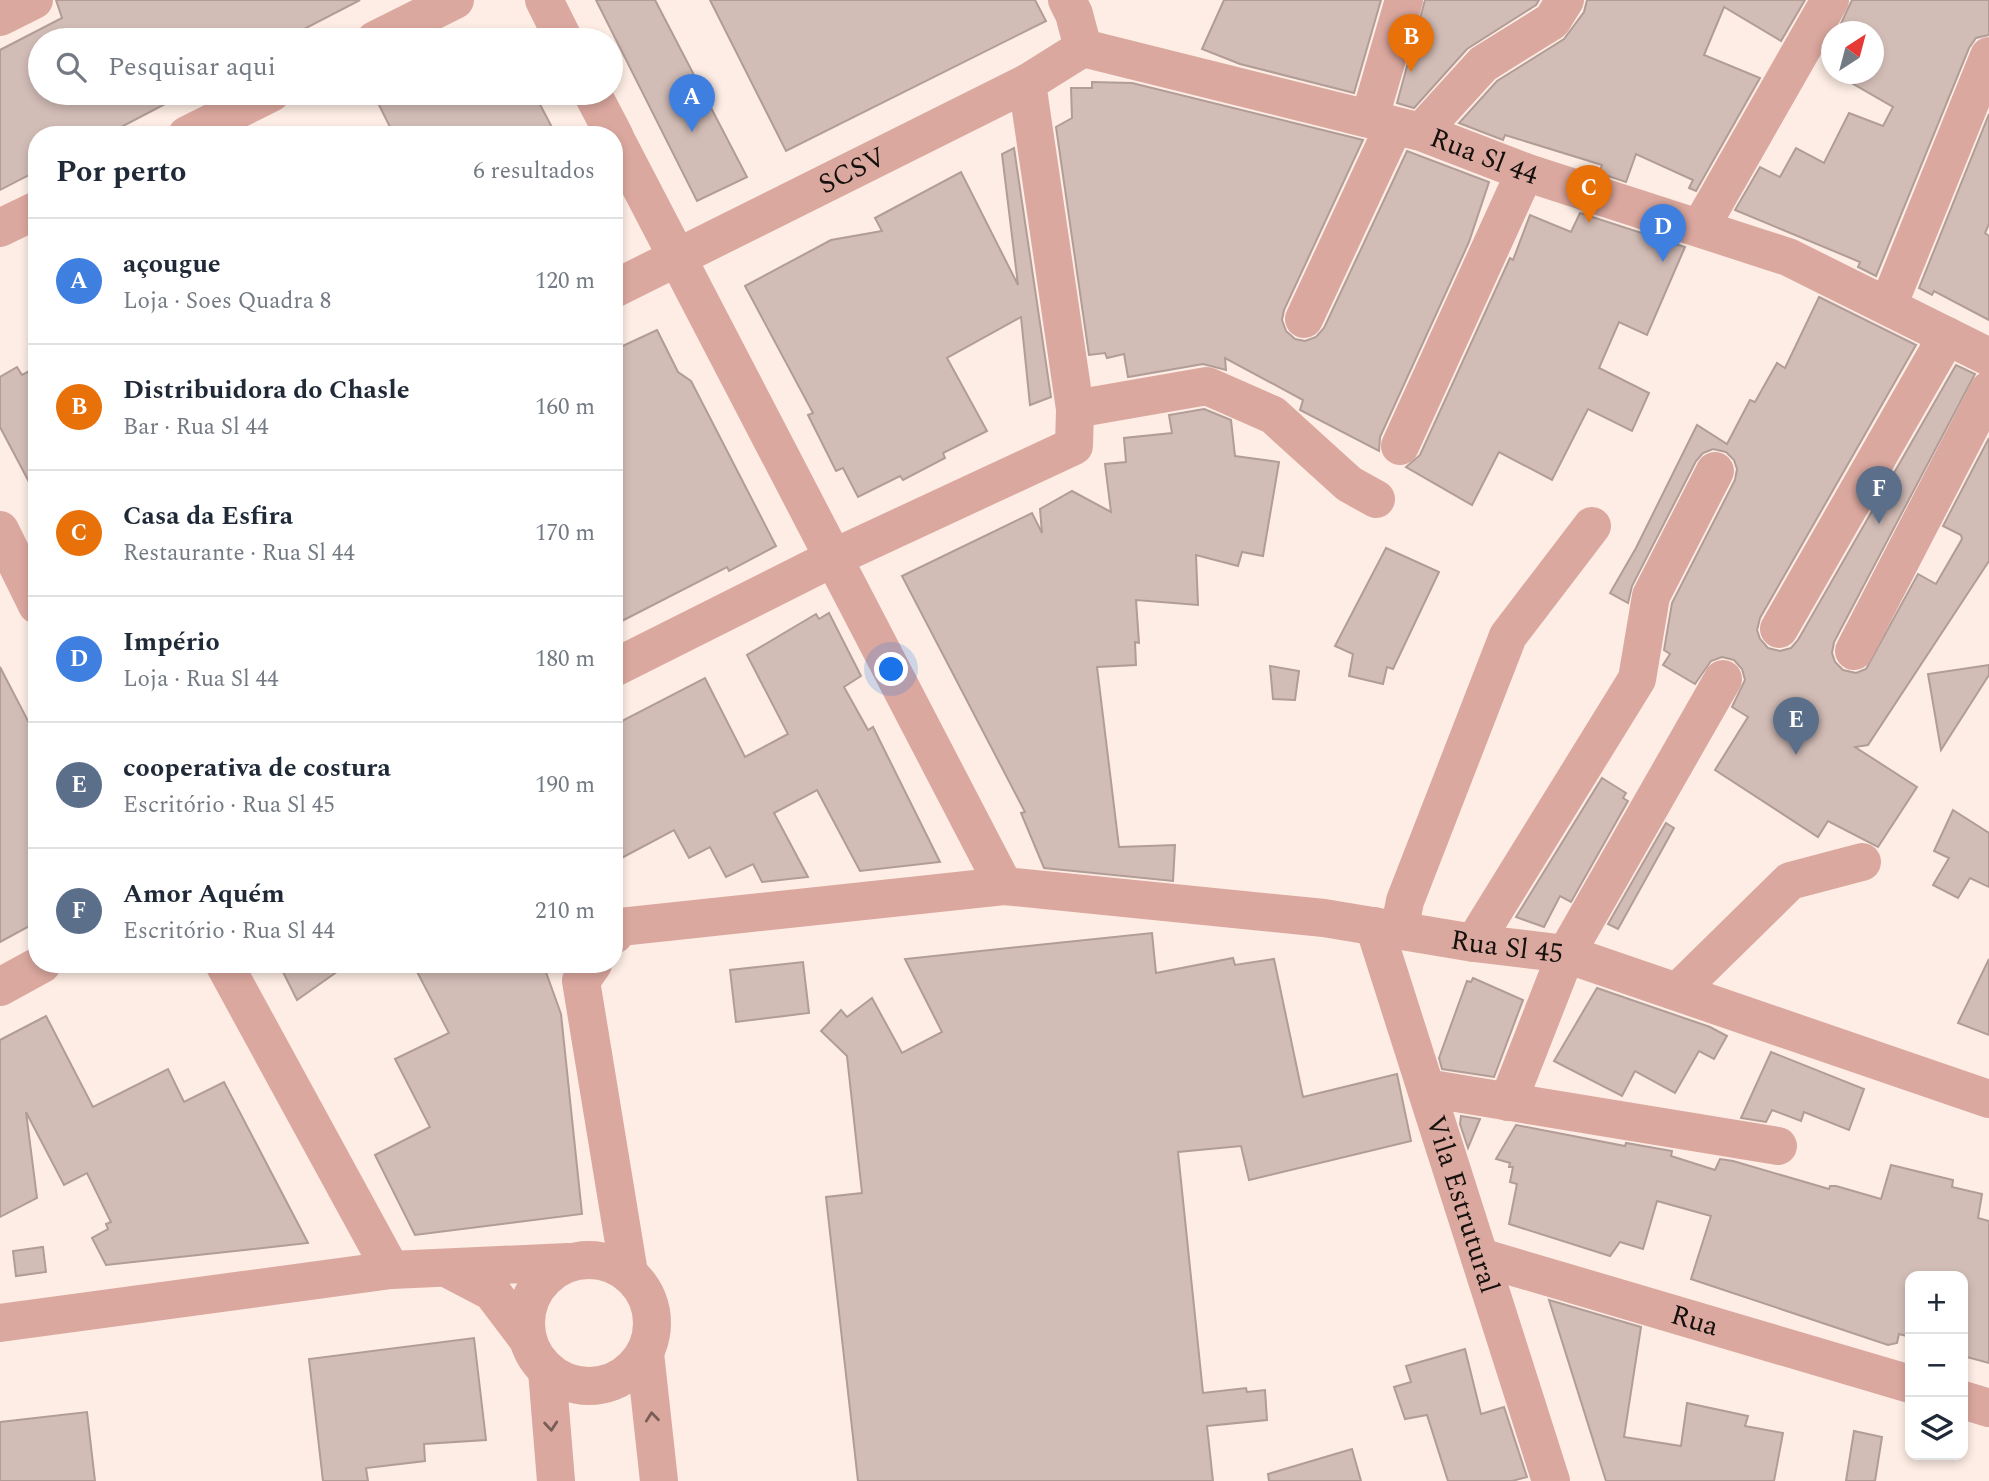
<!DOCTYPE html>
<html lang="pt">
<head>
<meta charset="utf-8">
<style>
  :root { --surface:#fff; --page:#f6f6f7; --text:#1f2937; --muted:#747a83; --line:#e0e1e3; --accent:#2563eb }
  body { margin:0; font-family:Spectral,serif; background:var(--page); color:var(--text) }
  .controls { position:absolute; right:21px; bottom:21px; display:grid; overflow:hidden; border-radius:14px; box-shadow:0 4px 10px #0003 }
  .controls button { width:63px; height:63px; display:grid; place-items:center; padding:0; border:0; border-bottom:2px solid var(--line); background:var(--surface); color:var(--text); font:35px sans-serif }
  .compass { position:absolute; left:1821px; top:21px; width:63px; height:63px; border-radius:50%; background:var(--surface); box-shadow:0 4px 10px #0003; rotate:36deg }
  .you { position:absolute; left:892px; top:670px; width:24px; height:24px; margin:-18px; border:5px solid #fff; border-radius:50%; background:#1a73e8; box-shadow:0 0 0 10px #1a73e833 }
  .badge { display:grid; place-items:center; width:46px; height:46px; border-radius:50%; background:var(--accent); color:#fff; font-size:23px; font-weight:700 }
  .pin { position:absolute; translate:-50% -58px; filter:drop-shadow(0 2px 4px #0008) }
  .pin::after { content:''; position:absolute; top:37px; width:24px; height:21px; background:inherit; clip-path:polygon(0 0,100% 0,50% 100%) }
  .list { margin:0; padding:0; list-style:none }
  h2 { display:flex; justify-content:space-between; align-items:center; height:91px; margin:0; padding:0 28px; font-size:30px }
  h2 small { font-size:23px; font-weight:400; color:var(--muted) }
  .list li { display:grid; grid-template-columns:46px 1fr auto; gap:21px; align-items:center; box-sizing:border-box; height:126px; padding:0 28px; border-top:2px solid var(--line) }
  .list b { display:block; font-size:26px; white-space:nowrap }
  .list p { margin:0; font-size:23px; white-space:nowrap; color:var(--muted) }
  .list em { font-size:23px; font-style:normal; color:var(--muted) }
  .icon { flex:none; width:38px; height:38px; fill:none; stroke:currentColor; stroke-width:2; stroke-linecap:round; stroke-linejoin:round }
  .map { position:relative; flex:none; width:1989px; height:1481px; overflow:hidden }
  .search { position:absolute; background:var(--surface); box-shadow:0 4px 10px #0003; left:28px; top:28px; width:595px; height:77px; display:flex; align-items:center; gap:18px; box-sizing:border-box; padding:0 24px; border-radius:38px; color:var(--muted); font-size:26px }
  .panel { position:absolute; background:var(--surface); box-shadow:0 4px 10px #0003; left:28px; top:126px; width:595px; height:847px; border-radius:28px }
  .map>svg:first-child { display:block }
  .building { fill:#d2bcb6; stroke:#b19c96; stroke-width:2 }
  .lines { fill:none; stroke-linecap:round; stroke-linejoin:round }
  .minor { stroke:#dba89f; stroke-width:38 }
  .oneway { stroke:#785c56 }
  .labels { text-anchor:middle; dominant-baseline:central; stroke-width:5; stroke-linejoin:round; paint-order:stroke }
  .street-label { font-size:28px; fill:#16100c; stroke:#fdede4 }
</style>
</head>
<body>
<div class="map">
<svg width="1989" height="1481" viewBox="0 0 1989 1481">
  <rect width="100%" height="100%" fill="#fdede4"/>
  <!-- building -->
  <g class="building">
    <polygon points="56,0 360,0 283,40 40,40 40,93 186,93 106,135 37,135 37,171 0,190 0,50 62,18"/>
    <polygon points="596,0 655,0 747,177 697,201"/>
    <polygon points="710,0 1035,0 1046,21 786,151"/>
    <polygon points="1224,0 1381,0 1354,93 1240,64 1202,49"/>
    <polygon points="1425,0 1539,0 1536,5 1467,49 1414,108 1397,103"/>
    <polygon points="1587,0 1805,0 1781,41 1724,7 1704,55 1760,78 1696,191 1689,188 1693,180 1636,154 1626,182 1599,173 1602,165 1505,135 1503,140 1459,123 1497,81 1564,39 1584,12"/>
    <polygon points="1852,0 1989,0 1989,35 1976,38 1969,48 1876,276 1858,267 1860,262 1735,210 1760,167 1780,177 1796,148 1824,163 1849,113 1883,126 1893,107 1836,74 1873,74 1873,32 1837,32"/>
    <polygon points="1092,82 1132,83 1363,140 1284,310 1282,320 1286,331 1295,339 1305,341 1316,337 1324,328 1407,151 1489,182 1469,242 1380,437 1379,451 1300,410 1303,400 1225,358 1226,370 1203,364 1128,377 1124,354 1107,358 1105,353 1089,355 1056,127 1072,118 1071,88 1092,88"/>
    <polygon points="373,93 534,93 556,135 394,135"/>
    <polygon points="1989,114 1989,224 1985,233 1989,236 1989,320 1934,291 1932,295 1919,288"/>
    <polygon points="1014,148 1051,397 1030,405 1021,317 947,358 987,431 943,453 945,458 903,480 900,476 858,497 843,468 836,471 808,415 813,413 745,286 831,240 882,231 875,218 961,172 1018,285 1002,154"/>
    <polygon points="1580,213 1685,247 1647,335 1619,322 1599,368 1649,393 1632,431 1588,409 1552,480 1499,452 1472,505 1406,467 1420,455 1510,258 1513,260 1530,215 1571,232"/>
    <polygon points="1819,297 1916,345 1760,618 1757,630 1760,639 1768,648 1780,651 1791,648 1798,640 1956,365 1975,374 1834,642 1832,653 1835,662 1843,670 1856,673 1866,669 1918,574 1936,584 1962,539 1961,535 1943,526 1989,438 1989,561 1868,745 1855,747 1917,787 1878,847 1828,821 1818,837 1715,770 1748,717 1732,707 1745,680 1742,669 1734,660 1722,657 1711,661 1695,684 1663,665 1670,654 1664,650 1672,603 1735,480 1737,469 1734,460 1726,452 1713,449 1703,453 1696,461 1632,586 1628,603 1610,593 1636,548 1697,425 1727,444 1750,400 1755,402 1777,363 1785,368"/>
    <polygon points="657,330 678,372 691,381 776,546 729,571 727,567 614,625 614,350"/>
    <polygon points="17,367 22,375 37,367 37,497 0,427 0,377"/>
    <polygon points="1204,409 1231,420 1235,456 1279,462 1263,556 1242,552 1238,566 1196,555 1198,605 1136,600 1139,643 1135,642 1136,665 1097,667 1119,847 1175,845 1173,881 1044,868 1021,813 1025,812 902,576 1032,513 1042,533 1040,509 1072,491 1111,512 1105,464 1126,462 1124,438 1172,433 1169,415"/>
    <polygon points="1386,548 1439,572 1393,669 1387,667 1383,684 1349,676 1353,654 1335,646"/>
    <polygon points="829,613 861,676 844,687 868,730 873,727 940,862 860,871 817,790 774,813 808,877 762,882 753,864 726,877 710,847 689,858 674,830 614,862 614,725 705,678 745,757 788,734 747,655 816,614 819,619"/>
    <polygon points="1989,665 1989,675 1941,750 1928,674"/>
    <polygon points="1270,666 1299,671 1295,700 1273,699"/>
    <polygon points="0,667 28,721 37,716 37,922 0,942"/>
    <polygon points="1602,778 1626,793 1623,798 1628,801 1571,902 1560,896 1544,927 1516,917"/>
    <polygon points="1953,810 1989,833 1989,887 1970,878 1958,898 1933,885 1949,858 1934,851"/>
    <polygon points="1666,823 1674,828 1618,929 1608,924"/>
    <polygon points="1152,933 1156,973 1233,958 1235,965 1274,959 1303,1097 1397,1074 1411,1141 1249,1180 1241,1146 1178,1152 1203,1393 1246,1388 1247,1392 1265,1390 1267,1420 1207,1426 1213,1481 858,1481 826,1197 862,1193 847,1056 821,1031 841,1010 847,1017 872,998 902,1053 942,1032 905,959"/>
    <polygon points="1989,959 1989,1035 1958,1023"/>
    <polygon points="803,962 809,1013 736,1022 730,970"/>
    <polygon points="279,964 348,964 297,1000"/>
    <polygon points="413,964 543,964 561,1014 582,1214 415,1235 375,1155 430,1127 395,1059 449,1033"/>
    <polygon points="1473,978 1523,1000 1494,1077 1442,1069 1439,1058 1467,981 1471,982"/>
    <polygon points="1597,988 1710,1027 1727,1036 1714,1059 1699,1051 1675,1093 1635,1071 1622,1096 1554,1061"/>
    <polygon points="46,1016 93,1107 168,1069 184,1102 224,1082 308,1243 106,1265 92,1238 108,1229 106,1224 111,1222 87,1173 64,1185 26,1112 37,1198 0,1217 0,1040"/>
    <polygon points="1771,1052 1864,1089 1849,1130 1804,1112 1801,1121 1772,1110 1766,1122 1741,1118"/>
    <polygon points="1461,1116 1480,1119 1468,1148 1460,1124"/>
    <polygon points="1516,1125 1625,1146 1626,1143 1672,1151 1671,1156 1715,1170 1720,1159 1733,1161 1829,1189 1830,1186 1836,1186 1881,1199 1891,1165 1953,1180 1952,1187 1982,1194 1978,1218 1989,1221 1989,1363 1963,1356 1963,1276 1910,1276 1910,1337 1899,1334 1897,1343 1888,1345 1691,1279 1711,1216 1657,1201 1643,1249 1620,1242 1610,1256 1509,1224 1517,1184 1510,1182 1513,1167 1509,1167 1510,1163 1496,1159"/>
    <polygon points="43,1247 46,1272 16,1276 13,1251"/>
    <polygon points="1549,1300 1641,1327 1624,1437 1681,1446 1687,1403 1748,1416 1745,1426 1783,1433 1774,1481 1606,1481"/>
    <polygon points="474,1338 486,1440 424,1444 425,1461 366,1468 368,1481 323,1481 309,1359"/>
    <polygon points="1465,1349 1481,1414 1504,1407 1527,1477 1512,1481 1448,1481 1427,1415 1405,1419 1394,1387 1411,1382 1406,1366"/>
    <polygon points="87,1412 95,1481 0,1481 0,1422"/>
    <polygon points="1854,1431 1882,1437 1875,1481 1846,1481"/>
    <polygon points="1352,1449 1361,1481 1269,1481 1268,1474"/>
  </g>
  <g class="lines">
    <!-- minor -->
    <g class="minor">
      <polyline points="544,0 564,40"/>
      <polyline points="0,17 34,0"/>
      <polyline points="375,40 455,0"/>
      <path id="s1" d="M1083,48L1421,132L1525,172L1788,257L1989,357"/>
      <polyline points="592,93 614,135"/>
      <polyline points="1370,117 1404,0"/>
      <polyline points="1421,132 1483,64 1552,21 1565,0"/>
      <polyline points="187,135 271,93"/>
      <polyline points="614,136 1004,886"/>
      <polyline points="0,228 37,210"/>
      <polyline points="1700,228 1830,0"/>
      <path id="s2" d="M614,289L1027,83"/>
      <polyline points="1888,306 1989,56"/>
      <polyline points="1304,319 1394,126"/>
      <polyline points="1075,409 1207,386 1273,415 1349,484 1376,499"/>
      <polyline points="1400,446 1525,172"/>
      <polyline points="0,530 37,605"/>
      <polyline points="1779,629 1947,336"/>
      <polyline points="1854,651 1989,390"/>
      <polyline points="614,668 833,558 1074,446 1075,409 1027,83 1083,48 1074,14 1067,0"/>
      <path id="s3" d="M1374,926L1551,1481"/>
      <polyline points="1399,931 1405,901 1508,636 1592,526"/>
      <path id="s4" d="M614,935L620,927L1004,886L1324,918L1474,943L1566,954L1989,1099"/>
      <polyline points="1474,943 1637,679 1651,596 1715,471"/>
      <polyline points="224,964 391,1270"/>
      <polyline points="593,964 581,981 629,1273"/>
      <polyline points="0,987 42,964"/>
      <polyline points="1678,991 1790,881 1862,862"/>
      <polyline points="1426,1088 1778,1146"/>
      <polyline points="1508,1102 1566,954 1723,679"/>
      <path id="s5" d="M1480,1257L1910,1384"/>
      <circle cx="589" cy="1323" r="63"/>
      <polyline points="448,1269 492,1292 526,1337"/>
      <polyline points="0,1323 391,1270 568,1262"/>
      <polyline points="645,1353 659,1481"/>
      <polyline points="547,1371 556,1481"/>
      <polyline points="1963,1400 1989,1408"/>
    </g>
  </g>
  <!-- one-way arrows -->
  <defs><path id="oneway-chevron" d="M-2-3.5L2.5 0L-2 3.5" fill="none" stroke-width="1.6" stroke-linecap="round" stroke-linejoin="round" transform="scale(1.75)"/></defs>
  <g class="oneway">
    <use href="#oneway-chevron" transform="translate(652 1417) rotate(-96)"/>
    <use href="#oneway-chevron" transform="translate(551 1426) rotate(85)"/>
  </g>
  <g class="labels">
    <!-- street labels -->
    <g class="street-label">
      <text stroke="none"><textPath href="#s1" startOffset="416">Rua Sl 44</textPath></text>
      <text stroke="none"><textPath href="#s2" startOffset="266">SCSV</textPath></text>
      <text stroke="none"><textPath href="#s4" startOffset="903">Rua Sl 45</textPath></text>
      <text stroke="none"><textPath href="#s3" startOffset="292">Vila Estrutural</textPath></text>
      <text stroke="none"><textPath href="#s5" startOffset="224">Rua</textPath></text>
    </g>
  </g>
</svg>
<div class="controls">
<button>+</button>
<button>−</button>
<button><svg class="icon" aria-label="layers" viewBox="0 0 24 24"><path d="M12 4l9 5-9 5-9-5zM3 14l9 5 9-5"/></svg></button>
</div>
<svg class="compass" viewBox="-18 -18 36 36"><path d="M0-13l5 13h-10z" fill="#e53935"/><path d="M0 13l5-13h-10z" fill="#747a83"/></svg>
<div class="you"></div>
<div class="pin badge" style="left:692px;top:132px;background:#3f7fe0">A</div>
<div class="pin badge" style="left:1411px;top:72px;background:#e8710a">B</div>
<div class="pin badge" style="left:1589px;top:223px;background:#e8710a">C</div>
<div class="pin badge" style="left:1663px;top:262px;background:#3f7fe0">D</div>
<div class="pin badge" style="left:1796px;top:755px;background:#5c6f8a">E</div>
<div class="pin badge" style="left:1879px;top:524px;background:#5c6f8a">F</div>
<div class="search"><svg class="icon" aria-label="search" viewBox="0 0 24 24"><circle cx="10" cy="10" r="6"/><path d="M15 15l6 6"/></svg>Pesquisar aqui</div>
<section class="panel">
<h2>Por perto<small>6 resultados</small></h2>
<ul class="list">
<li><span class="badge" style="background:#3f7fe0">A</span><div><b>açougue</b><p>Loja · Soes Quadra 8</p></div><em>120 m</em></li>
<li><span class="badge" style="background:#e8710a">B</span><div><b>Distribuidora do Chasle</b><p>Bar · Rua Sl 44</p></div><em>160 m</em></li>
<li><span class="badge" style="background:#e8710a">C</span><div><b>Casa da Esfira</b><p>Restaurante · Rua Sl 44</p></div><em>170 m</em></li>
<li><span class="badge" style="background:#3f7fe0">D</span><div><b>Império</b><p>Loja · Rua Sl 44</p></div><em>180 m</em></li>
<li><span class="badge" style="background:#5c6f8a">E</span><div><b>cooperativa de costura</b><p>Escritório · Rua Sl 45</p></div><em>190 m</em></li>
<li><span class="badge" style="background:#5c6f8a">F</span><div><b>Amor Aquém</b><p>Escritório · Rua Sl 44</p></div><em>210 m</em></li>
</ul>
</section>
</div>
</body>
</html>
